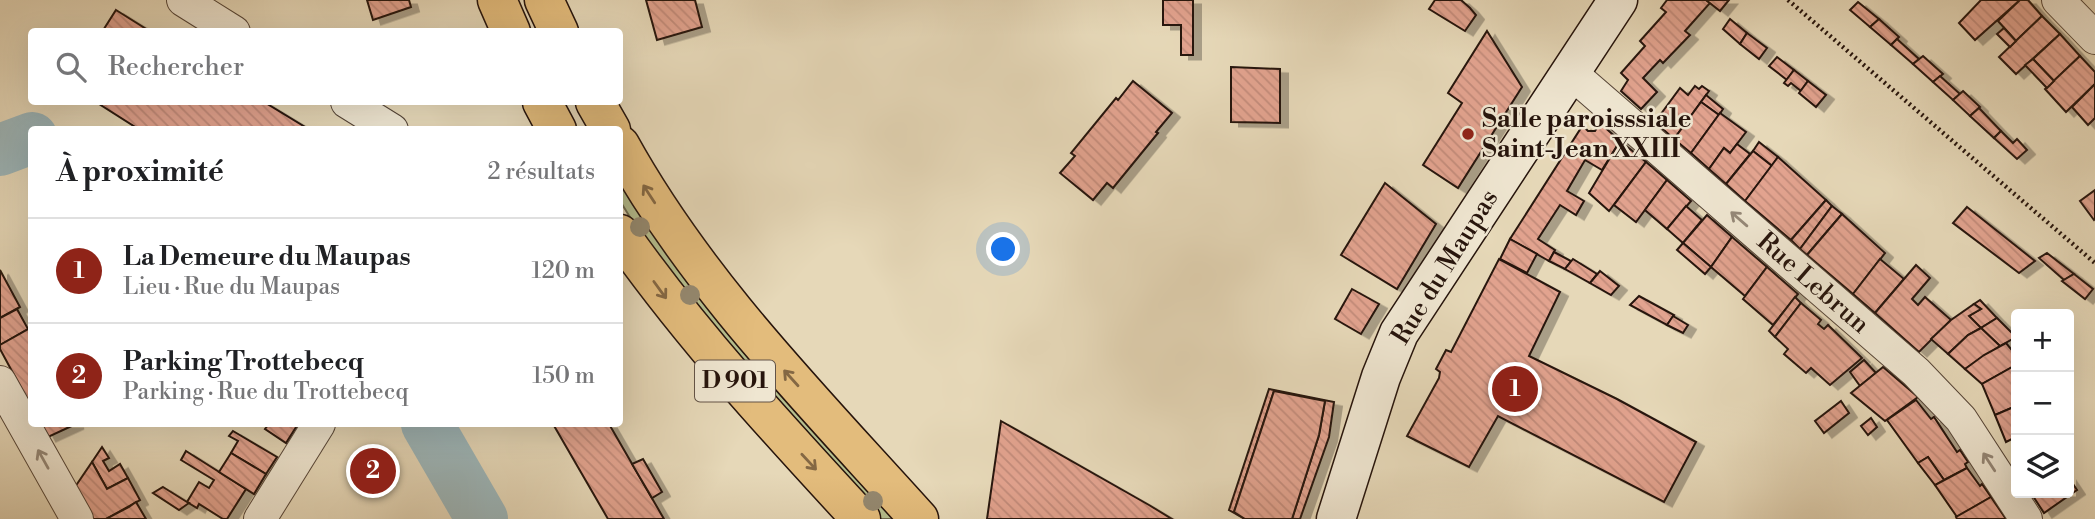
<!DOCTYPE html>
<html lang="fr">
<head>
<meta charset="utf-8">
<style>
  :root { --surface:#fff; --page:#f6f6f6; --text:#202124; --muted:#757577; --line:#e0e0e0; --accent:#8f2418 }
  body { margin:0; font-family:"Libre Bodoni",serif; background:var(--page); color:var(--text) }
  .controls { position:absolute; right:21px; bottom:21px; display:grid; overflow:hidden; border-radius:7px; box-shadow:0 7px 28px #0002 }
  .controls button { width:63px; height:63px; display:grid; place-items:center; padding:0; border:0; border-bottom:2px solid var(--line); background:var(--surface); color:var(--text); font:35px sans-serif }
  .you { position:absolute; left:1004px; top:250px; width:24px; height:24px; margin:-18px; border:5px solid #fff; border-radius:50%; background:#1a73e8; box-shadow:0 0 0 10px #1a73e833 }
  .badge { display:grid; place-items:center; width:46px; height:46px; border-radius:50%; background:var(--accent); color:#fff; font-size:23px; font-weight:700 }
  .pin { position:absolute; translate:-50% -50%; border:4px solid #fff; box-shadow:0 2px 7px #0006 }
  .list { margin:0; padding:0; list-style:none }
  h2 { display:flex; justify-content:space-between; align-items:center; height:91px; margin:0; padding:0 28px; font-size:30px }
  h2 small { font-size:23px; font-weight:400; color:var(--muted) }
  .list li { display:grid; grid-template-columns:46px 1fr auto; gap:21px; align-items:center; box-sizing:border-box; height:105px; padding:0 28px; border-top:2px solid var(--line) }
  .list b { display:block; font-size:26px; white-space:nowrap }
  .list p { margin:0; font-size:23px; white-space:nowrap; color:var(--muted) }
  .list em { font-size:23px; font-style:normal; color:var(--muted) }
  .icon { flex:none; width:38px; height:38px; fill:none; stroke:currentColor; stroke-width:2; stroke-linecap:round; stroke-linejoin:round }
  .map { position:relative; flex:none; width:2095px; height:519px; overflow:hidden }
  .search { position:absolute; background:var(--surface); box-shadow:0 7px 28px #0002; left:28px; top:28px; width:595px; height:77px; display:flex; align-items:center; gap:18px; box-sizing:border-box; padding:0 24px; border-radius:7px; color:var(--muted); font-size:26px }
  .panel { position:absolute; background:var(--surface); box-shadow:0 7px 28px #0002; left:28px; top:126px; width:595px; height:301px; border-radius:7px }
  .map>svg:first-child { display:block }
  .green { fill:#b5bf8f; stroke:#6e6a4e; stroke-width:2 }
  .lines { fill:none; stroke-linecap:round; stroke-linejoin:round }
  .river { stroke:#9cb6ba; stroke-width:52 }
  .building { fill:url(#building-back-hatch); stroke:#26140c; stroke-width:2; filter:url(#shadow) }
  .street-casing { stroke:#564537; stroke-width:34 }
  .secondary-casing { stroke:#26140c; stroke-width:41 }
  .primary-casing { stroke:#26140c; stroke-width:41 }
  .path { stroke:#26140c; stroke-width:4.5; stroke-dasharray:2 3.5; stroke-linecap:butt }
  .street { stroke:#efe6d1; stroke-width:32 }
  .secondary { stroke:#efe6d1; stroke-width:38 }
  .primary { stroke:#e3bc7c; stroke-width:38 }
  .tree { fill:#94886f }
  .oneway { stroke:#846844 }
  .oneway2 { stroke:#958878 }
  .poi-dot { fill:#8f2418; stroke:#efe6d1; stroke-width:2.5 }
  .labels { text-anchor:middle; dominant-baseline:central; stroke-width:5; stroke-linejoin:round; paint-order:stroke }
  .shield { fill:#efe6d1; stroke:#625347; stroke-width:2 }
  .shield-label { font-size:24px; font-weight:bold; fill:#26140c }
  .poi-label { font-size:26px; font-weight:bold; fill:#26140c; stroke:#efe6d1; text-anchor:start }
  .street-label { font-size:26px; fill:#26140c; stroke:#efe6d1 }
</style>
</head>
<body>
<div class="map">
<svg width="2095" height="519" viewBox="0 0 2095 519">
  <defs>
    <pattern id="building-back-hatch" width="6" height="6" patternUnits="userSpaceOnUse" patternTransform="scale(1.75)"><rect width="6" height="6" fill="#e2a38f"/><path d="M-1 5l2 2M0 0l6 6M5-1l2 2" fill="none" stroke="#c28b7a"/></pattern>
    <filter id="shadow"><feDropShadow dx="8" dy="4.5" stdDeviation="0" flood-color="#0004"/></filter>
  </defs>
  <rect width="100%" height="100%" fill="#e6d8b8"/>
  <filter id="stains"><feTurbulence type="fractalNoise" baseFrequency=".00286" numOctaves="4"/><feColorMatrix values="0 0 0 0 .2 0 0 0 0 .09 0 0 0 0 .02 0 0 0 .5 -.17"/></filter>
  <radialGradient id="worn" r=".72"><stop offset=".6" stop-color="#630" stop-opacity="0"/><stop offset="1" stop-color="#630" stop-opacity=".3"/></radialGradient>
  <!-- green -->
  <polygon class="green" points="620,179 898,519 880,519 775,403 641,235 620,201"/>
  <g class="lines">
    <!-- river -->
    <g class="river">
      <polyline points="0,150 32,138"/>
      <polyline points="427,424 482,519"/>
    </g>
  </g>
  <!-- building -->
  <g class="building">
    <polygon points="367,0 409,0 411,7 373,20"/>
    <polygon points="646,0 695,0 702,27 657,40"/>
    <polygon points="1163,0 1193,0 1193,55 1181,55 1181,25 1163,25"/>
    <polygon points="1435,0 1461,0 1470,8 1476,15 1465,31 1429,9"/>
    <polygon points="1667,0 1706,0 1710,3 1685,31 1690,35 1663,63 1660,60 1643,78 1657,92 1641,109 1621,91 1628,80 1621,73 1645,46 1640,41 1666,12 1661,8"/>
    <polygon points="1706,0 1729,0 1720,11"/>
    <polygon points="1981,0 2020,0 1975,40 1959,23"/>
    <polygon points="2020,0 2028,0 2042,16 2016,41 1998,21"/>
    <polygon points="1858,2 1879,19 1870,27 1850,10"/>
    <polygon points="116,10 151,32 102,32"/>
    <polygon points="2042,16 2060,34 2016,74 1999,57"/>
    <polygon points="1730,19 1747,33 1740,44 1723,29"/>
    <polygon points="1879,19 1899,37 1891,45 1870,27"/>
    <polygon points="2004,28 2016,41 2010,47 1997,34"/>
    <polygon points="1487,31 1522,87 1458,188 1423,165 1462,103 1448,93"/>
    <polygon points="1747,33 1767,48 1759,59 1740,44"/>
    <polygon points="2060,34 2080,56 2054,81 2033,59"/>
    <polygon points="1897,39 1919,59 1913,64 1891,45"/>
    <polygon points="1923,56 1943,74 1933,82 1913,64"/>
    <polygon points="2080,56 2095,72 2095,84 2066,112 2045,89"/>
    <polygon points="1777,57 1794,70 1787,80 1769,66"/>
    <polygon points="2033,59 2054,81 2047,88 2025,65"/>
    <polygon points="1231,67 1280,69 1280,123 1231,122"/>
    <polygon points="1794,70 1808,81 1801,91 1791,83 1788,86 1784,83"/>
    <polygon points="1940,76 1960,94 1953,100 1933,82"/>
    <polygon points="1133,81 1172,113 1156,132 1158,133 1113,188 1107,183 1093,200 1060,173 1075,156 1071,153 1116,98 1118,100"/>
    <polygon points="1808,81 1826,95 1816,107 1799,93"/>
    <polygon points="2095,84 2095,118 2088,125 2072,107"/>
    <polygon points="1695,86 1699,89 1702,86 1709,91 1674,139 1655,122 1680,88 1688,95"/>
    <polygon points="1963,91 1980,107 1970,116 1953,100"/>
    <polygon points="1706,95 1723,109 1719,115 1701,102"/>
    <polygon points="96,102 264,102 310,130 140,130"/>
    <polygon points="1701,102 1719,115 1691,153 1674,139"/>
    <polygon points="1979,108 2001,131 1994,138 1970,116"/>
    <polygon points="1720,113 1746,132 1730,153 1724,148 1709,169 1691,153"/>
    <polygon points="1600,123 1620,141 1602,170 1585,160 1567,191 1584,201 1576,215 1560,205 1538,239 1555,250 1549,261 1510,239 1581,128 1583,126 1588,131 1595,131"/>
    <polygon points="2001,131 2013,143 2017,139 2027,150 2017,159 1994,138"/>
    <polygon points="1620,141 1646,162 1609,211 1589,193"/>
    <polygon points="1759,142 1778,157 1772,166 1753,151"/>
    <polygon points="1737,144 1750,154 1726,184 1709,169 1724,148 1730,153"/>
    <polygon points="1753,151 1772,166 1745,201 1726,184"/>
    <polygon points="1778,157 1826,200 1791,240 1745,201"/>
    <polygon points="1646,162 1667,180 1636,222 1614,205"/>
    <polygon points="1667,180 1691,201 1667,229 1645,210"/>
    <polygon points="1385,183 1436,224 1397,289 1341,255"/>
    <polygon points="2095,190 2095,219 2094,220 2080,201"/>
    <polygon points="1826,200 1832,206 1800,249 1791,240"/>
    <polygon points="1686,206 1702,220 1683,243 1667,229"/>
    <polygon points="1832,206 1842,214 1807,255 1800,249"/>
    <polygon points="1967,207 2035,261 2019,273 1953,223"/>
    <polygon points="1842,214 1885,253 1853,294 1807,255"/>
    <polygon points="1707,215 1732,237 1711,267 1683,243"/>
    <polygon points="1732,237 1767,267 1745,296 1711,267"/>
    <polygon points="1510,239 1537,254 1527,273 1500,259"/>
    <polygon points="1683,243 1711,267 1705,274 1677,250"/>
    <polygon points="1554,252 1571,261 1565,269 1549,261"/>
    <polygon points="2047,253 2074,274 2064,280 2039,258"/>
    <polygon points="1499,259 1560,292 1529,356 1617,399 1696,442 1664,502 1498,416 1469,467 1407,436 1439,378 1440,372 1436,369 1446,350 1451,352"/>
    <polygon points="1573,259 1597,274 1590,283 1565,269"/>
    <polygon points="1880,259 1904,279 1875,313 1853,294"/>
    <polygon points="1916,265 1930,278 1912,299 1918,305 1925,297 1951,320 1919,352 1875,313"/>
    <polygon points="1767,267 1798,294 1773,325 1743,299"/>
    <polygon points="0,270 20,307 0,318"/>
    <polygon points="1600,271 1619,286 1611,295 1590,283"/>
    <polygon points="2074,274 2093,289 2085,299 2062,281"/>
    <polygon points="1352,289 1379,304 1361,334 1335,319"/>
    <polygon points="1639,296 1674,315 1667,325 1630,305"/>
    <polygon points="1795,297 1801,303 1775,337 1769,331"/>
    <polygon points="1980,300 1997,318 1981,328 1969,316 1981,309 1974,304"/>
    <polygon points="1801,303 1821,320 1818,324 1824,329 1828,325 1862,358 1830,385 1811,368 1806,373 1784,354 1788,349 1775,337"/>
    <polygon points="1974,304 1981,309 1969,316 1981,328 1968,335 1948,354 1931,339 1951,320"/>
    <polygon points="17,309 28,329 0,345 0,318"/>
    <polygon points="1673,316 1688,325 1683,333 1667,325"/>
    <polygon points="1997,318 2016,337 2000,346 1981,328"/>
    <polygon points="32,327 32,399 28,401 0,349 0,345"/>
    <polygon points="1981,328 2000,346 1965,369 1948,354 1968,335"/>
    <polygon points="2006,343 2016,355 2016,365 1982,384 1965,369 1984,355"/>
    <polygon points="1864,360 1876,373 1860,386 1850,372"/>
    <polygon points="2014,366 2016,371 2016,406 1995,415 1982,384"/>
    <polygon points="1883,367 1918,397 1885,421 1851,393"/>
    <polygon points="1269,389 1334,402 1329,437 1300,519 1292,519 1319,435 1325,401 1274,391 1234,512 1245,519 1229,510"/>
    <polygon points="1274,391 1325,401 1319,435 1292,519 1245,519 1234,512"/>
    <polygon points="1916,400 1931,419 1934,417 1957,452 1960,450 1968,462 1965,464 1967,468 1944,480 1928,457 1918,463 1887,420"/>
    <polygon points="1841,401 1849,413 1824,433 1815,421"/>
    <polygon points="2016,406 2016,437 2006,442 1995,415"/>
    <polygon points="1871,418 1877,427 1868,435 1861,426"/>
    <polygon points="1001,421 1149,505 1172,519 987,519"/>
    <polygon points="41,424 76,424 48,437"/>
    <polygon points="269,424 298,424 286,443 265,429"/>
    <polygon points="553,424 609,424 664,519 608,519"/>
    <polygon points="233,431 277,457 266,474 231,453 238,441 229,436"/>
    <polygon points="102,447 109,458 103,461 109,471 120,464 128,478 107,489 92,462"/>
    <polygon points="186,451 246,489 227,519 223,519 199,504 197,508 187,502 199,482 209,488 214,480 181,460"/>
    <polygon points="231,453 266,474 254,494 219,472"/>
    <polygon points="1928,457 1944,480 1935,485 1918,463"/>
    <polygon points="643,459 662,492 652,498 632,464"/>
    <polygon points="92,462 107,489 128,478 140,500 106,519 93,519 75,487"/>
    <polygon points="1967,468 1980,486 1982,484 1991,497 1957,517 1935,485"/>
    <polygon points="2069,478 2077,490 2044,513 2031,493 2069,493"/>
    <polygon points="163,487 187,502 189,503 179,510 153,493"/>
    <polygon points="1991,497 2006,519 1957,519 1956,517"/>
    <polygon points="136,502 146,519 106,519 129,507"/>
  </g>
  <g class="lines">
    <defs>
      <g id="street">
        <polyline points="183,0 234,32"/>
        <polyline points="2058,0 2095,38"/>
        <polyline points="1570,72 1916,372 1961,419 2026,519"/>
        <polyline points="347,102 392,130"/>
        <polyline points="0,382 77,519"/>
        <polyline points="260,519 319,424"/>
      </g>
      <polyline id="secondary" points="1336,519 1381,377 1399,333 1618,0"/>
      <g id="primary">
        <polyline points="497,0 511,32"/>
        <polyline points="544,0 559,32"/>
        <polyline points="542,102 557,130"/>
        <polyline points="595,102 611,130"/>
        <path d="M620,145C698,286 812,400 919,519"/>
        <path d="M620,234C692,336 776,427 861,519"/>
      </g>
    </defs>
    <!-- street casing -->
    <use href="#street" class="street-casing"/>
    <!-- secondary casing -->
    <use href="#secondary" class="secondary-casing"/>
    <!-- primary casing -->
    <use href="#primary" class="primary-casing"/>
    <!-- path -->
    <polyline class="path" points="1788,0 2095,263"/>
    <!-- street -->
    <use href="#street" class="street"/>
    <!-- secondary -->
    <use href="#secondary" class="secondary"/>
    <!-- primary -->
    <use href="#primary" class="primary"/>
  </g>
  <!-- trees -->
  <g class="tree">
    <circle cx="640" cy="227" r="10"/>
    <circle cx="690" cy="295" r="10"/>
    <circle cx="873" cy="501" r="10"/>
  </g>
  <!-- one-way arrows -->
  <defs><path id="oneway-shaft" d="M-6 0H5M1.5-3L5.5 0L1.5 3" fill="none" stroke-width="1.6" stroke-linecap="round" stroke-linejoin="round" transform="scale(1.75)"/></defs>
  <g class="oneway">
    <use href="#oneway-shaft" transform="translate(649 194) rotate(-123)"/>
    <use href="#oneway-shaft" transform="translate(660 290) rotate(54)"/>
    <use href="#oneway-shaft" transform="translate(791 378) rotate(-132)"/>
    <use href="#oneway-shaft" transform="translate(809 462) rotate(47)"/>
  </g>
  <g class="oneway2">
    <use href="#oneway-shaft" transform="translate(1739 219) rotate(-139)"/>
    <use href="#oneway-shaft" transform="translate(43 459) rotate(-119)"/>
    <use href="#oneway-shaft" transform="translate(1989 462) rotate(-123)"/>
  </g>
  <!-- markers -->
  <circle class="poi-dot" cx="1468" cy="134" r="7"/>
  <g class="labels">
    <!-- shield labels -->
    <rect class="shield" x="695" y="360.5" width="80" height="41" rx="5"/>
    <g class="shield-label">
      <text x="735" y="381">D 901</text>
    </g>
    <!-- poi labels -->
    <g class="poi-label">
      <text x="1482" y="119">Salle paroisssiale<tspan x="1482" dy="30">Saint-Jean XXIII</tspan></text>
    </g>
    <!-- street labels -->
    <g class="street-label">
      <text transform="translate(1445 267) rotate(-58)">Rue du Maupas</text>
      <text transform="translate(1813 283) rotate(41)">Rue Lebrun</text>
    </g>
  </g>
  <rect width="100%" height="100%" filter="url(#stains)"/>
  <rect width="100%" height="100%" fill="url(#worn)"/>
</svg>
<div class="controls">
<button>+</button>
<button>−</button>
<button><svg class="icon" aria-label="layers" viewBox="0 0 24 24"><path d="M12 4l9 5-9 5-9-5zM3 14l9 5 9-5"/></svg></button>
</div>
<div class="you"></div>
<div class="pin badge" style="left:1515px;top:389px">1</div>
<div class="pin badge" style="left:373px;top:471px">2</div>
<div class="search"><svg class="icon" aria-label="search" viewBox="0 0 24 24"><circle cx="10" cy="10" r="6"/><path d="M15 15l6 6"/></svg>Rechercher</div>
<section class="panel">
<h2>À proximité<small>2 résultats</small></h2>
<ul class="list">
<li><span class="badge">1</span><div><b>La Demeure du Maupas</b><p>Lieu · Rue du Maupas</p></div><em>120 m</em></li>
<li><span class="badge">2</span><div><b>Parking Trottebecq</b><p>Parking · Rue du Trottebecq</p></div><em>150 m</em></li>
</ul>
</section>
</div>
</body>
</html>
